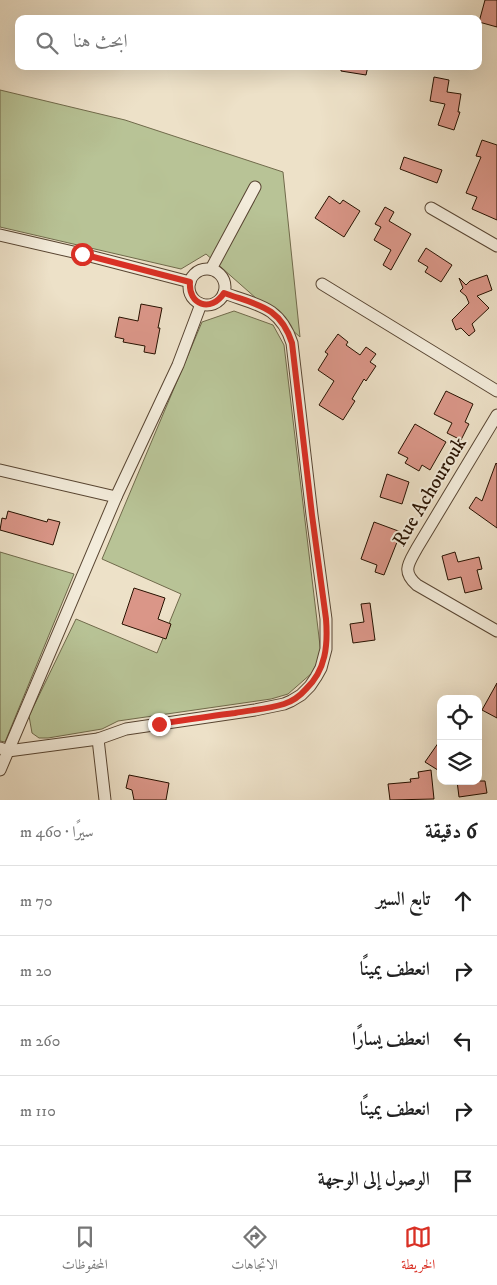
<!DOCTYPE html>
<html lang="ar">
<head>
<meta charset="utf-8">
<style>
  :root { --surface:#fff; --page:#f2f2f2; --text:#222; --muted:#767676; --line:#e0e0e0; --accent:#d93025 }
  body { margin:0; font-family:"IM FELL DW Pica",Amiri,serif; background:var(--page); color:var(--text); direction:rtl }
  .controls { position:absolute; right:15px; bottom:15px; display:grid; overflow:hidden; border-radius:10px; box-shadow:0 5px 20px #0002 }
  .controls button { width:45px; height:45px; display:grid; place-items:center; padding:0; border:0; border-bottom:1px solid var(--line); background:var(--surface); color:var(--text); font:25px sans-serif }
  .stop { position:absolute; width:15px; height:15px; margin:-11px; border:4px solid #d93025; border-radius:50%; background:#fff }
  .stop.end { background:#d93025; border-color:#fff; box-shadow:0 1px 5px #0008 }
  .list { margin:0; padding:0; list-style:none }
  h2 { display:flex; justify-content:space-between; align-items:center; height:65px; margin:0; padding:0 20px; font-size:21px }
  h2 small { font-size:16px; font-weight:400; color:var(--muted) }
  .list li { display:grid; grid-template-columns:32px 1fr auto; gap:15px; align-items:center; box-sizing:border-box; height:70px; padding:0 20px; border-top:1px solid var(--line) }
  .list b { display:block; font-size:19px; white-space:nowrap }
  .list em { font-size:16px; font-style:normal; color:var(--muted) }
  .icon { flex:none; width:28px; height:28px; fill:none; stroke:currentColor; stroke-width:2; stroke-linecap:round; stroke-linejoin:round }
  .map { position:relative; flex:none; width:497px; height:800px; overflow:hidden; direction:ltr }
  .search { position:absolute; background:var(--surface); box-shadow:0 5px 20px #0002; left:15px; right:15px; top:15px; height:55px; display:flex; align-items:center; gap:12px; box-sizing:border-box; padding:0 18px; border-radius:10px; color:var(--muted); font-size:19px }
  .sheet { height:415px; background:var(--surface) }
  nav { display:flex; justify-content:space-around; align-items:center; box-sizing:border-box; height:70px; border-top:1px solid var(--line); background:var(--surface); font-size:14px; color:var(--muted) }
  nav a { display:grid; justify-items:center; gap:2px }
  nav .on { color:var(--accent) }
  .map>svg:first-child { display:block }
  .green { fill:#b8c396; stroke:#706a4b }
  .building { fill:#da9688; stroke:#271100 }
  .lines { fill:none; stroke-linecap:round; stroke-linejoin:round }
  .minor-casing { stroke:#584532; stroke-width:13 }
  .minor { stroke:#f3ecdb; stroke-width:11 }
  .route { stroke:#d93025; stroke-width:6 }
  .labels { text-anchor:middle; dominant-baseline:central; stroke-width:4; stroke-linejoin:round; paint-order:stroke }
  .street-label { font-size:20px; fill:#271100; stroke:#f3ecdb }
</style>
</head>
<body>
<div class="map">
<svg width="497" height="800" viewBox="0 0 497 800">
  <rect width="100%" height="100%" fill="#ede1c8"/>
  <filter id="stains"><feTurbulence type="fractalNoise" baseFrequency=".004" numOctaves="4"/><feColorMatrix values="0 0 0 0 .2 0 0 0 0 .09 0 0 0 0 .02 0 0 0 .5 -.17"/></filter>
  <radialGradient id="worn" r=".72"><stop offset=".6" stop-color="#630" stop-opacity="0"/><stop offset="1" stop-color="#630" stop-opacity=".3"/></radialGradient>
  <!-- green -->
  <g class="green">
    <polygon points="0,90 125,120 283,172 300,337 206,254 181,269 0,227"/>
    <polygon points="234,311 273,325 284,345 321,654 312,673 288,694 271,699 118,721 102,729 48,738 39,738 32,733 29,716 76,619 157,653 181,594 102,559 202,322"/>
    <polygon points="0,552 74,574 5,742 0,741"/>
  </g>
  <!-- building -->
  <g class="building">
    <polygon points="485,0 497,0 497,27 479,22"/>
    <polygon points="341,66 368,66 366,75 341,71"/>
    <polygon points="434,77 449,80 447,92 461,94 458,112 460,112 454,130 438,125 445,104 430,101"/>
    <polygon points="482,140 497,145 497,220 472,209 477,197 466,193 481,157 476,156"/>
    <polygon points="404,157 442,170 437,183 400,169"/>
    <polygon points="329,196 340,204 343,200 360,211 344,237 315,218"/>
    <polygon points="385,207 394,212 389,221 411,234 391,270 383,265 391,250 374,240 381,227 375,224"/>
    <polygon points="426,248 452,265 441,282 425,272 428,267 418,261"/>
    <polygon points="487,275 492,290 477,296 489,308 472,324 475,331 469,336 461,328 456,330 452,320 469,303 466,296 460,291 463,288 459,278 466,285 470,281"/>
    <polygon points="141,304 162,308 158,328 160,328 155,354 144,352 145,346 123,342 124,339 115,337 119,317 138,321"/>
    <polygon points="338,334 348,342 346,345 360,355 366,347 376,354 370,362 376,366 366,381 364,379 352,399 355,401 343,420 319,405 334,381 318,370 328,354 325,352"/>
    <polygon points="446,391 473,404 465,422 469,424 461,440 447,433 452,423 434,414"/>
    <polygon points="415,424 446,442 430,470 422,465 419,471 405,463 408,458 398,453"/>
    <polygon points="496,463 497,464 497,528 469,508 476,497 482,501"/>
    <polygon points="387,474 409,482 402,504 380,497"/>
    <polygon points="8,511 47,522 48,519 60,522 53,545 0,530 2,518 6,519"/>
    <polygon points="374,522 401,532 384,575 375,572 377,565 361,559"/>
    <polygon points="455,552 458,562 479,557 482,569 477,570 482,589 465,593 461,577 448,580 442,556"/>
    <polygon points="134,588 165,598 158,619 171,624 166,639 122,624"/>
    <polygon points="370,603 375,640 353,643 350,624 364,622 361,604"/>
    <polygon points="497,683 497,718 482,710"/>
    <polygon points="441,739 441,772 425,762"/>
    <polygon points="431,770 434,799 390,800 388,784 411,782 410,779 419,778 418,772"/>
    <polygon points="129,775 169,783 166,800 134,800 132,790 126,788"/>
    <polygon points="457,781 485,781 487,793 459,797"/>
  </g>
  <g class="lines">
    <defs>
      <g id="minor">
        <polyline points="431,208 497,246"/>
        <polyline points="0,235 82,254 190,282"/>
        <polyline points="211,269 255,187"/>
        <circle cx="207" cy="287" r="18"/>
        <polyline points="322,284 497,391"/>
        <path d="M497,415L417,548C409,563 401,571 417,585L497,631"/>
        <polyline points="0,470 116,497"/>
        <polyline points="98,739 105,800"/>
        <path d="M0,748L8,751L98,739L126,729L255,710L284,704L291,701L301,695L310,686L316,677L321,668L326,649V619L312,515L292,343C280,306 257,305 224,293"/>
        <polyline points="0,770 116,497 178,365 201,304"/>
      </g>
    </defs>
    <!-- minor casing -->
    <use href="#minor" class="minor-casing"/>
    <!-- minor -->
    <use href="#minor" class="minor"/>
  </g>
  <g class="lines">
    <!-- route -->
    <path class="route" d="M82,254L190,282C188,305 211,313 224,293C257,305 280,306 292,343L312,515L326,619C328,645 326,670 306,689C300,696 293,701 284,704C268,709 251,710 235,713C210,716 185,720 159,724"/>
  </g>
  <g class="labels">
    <!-- street labels -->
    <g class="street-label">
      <text transform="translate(430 492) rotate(-59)">Rue Achourouk</text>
    </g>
  </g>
  <rect width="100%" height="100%" filter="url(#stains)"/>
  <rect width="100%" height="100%" fill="url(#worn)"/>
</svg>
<div class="controls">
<button><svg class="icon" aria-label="locate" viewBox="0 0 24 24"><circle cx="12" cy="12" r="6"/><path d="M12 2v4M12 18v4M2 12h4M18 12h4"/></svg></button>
<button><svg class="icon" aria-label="layers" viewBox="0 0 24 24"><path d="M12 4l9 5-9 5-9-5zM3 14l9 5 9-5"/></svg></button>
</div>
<div class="stop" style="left:82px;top:254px"></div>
<div class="stop end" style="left:159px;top:724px"></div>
<div class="search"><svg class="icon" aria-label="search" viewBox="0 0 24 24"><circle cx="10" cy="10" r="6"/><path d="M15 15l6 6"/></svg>ابحث هنا</div>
</div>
<section class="sheet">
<h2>6 دقيقة<small>سيرًا · 460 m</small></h2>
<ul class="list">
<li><svg class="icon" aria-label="ahead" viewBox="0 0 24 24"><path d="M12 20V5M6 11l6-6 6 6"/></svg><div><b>تابع السير</b></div><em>70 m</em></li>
<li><svg class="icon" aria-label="right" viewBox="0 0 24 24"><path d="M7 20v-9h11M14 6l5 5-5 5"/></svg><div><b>انعطف يمينًا</b></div><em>20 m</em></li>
<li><svg class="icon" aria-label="left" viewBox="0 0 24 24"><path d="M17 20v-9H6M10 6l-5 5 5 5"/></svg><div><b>انعطف يسارًا</b></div><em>260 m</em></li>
<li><svg class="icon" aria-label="right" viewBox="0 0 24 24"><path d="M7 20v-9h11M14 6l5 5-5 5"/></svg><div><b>انعطف يمينًا</b></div><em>110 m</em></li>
<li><svg class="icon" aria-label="arrive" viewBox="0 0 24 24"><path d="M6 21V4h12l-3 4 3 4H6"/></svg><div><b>الوصول إلى الوجهة</b></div></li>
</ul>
</section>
<nav>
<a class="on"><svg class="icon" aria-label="map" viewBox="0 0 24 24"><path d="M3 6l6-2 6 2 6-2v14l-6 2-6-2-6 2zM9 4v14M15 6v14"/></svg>الخريطة</a>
<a><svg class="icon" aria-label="directions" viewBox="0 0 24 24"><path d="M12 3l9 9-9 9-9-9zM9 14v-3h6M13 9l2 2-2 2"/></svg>الاتجاهات</a>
<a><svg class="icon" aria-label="saved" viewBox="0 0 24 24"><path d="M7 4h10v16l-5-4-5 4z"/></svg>المحفوظات</a>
</nav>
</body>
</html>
